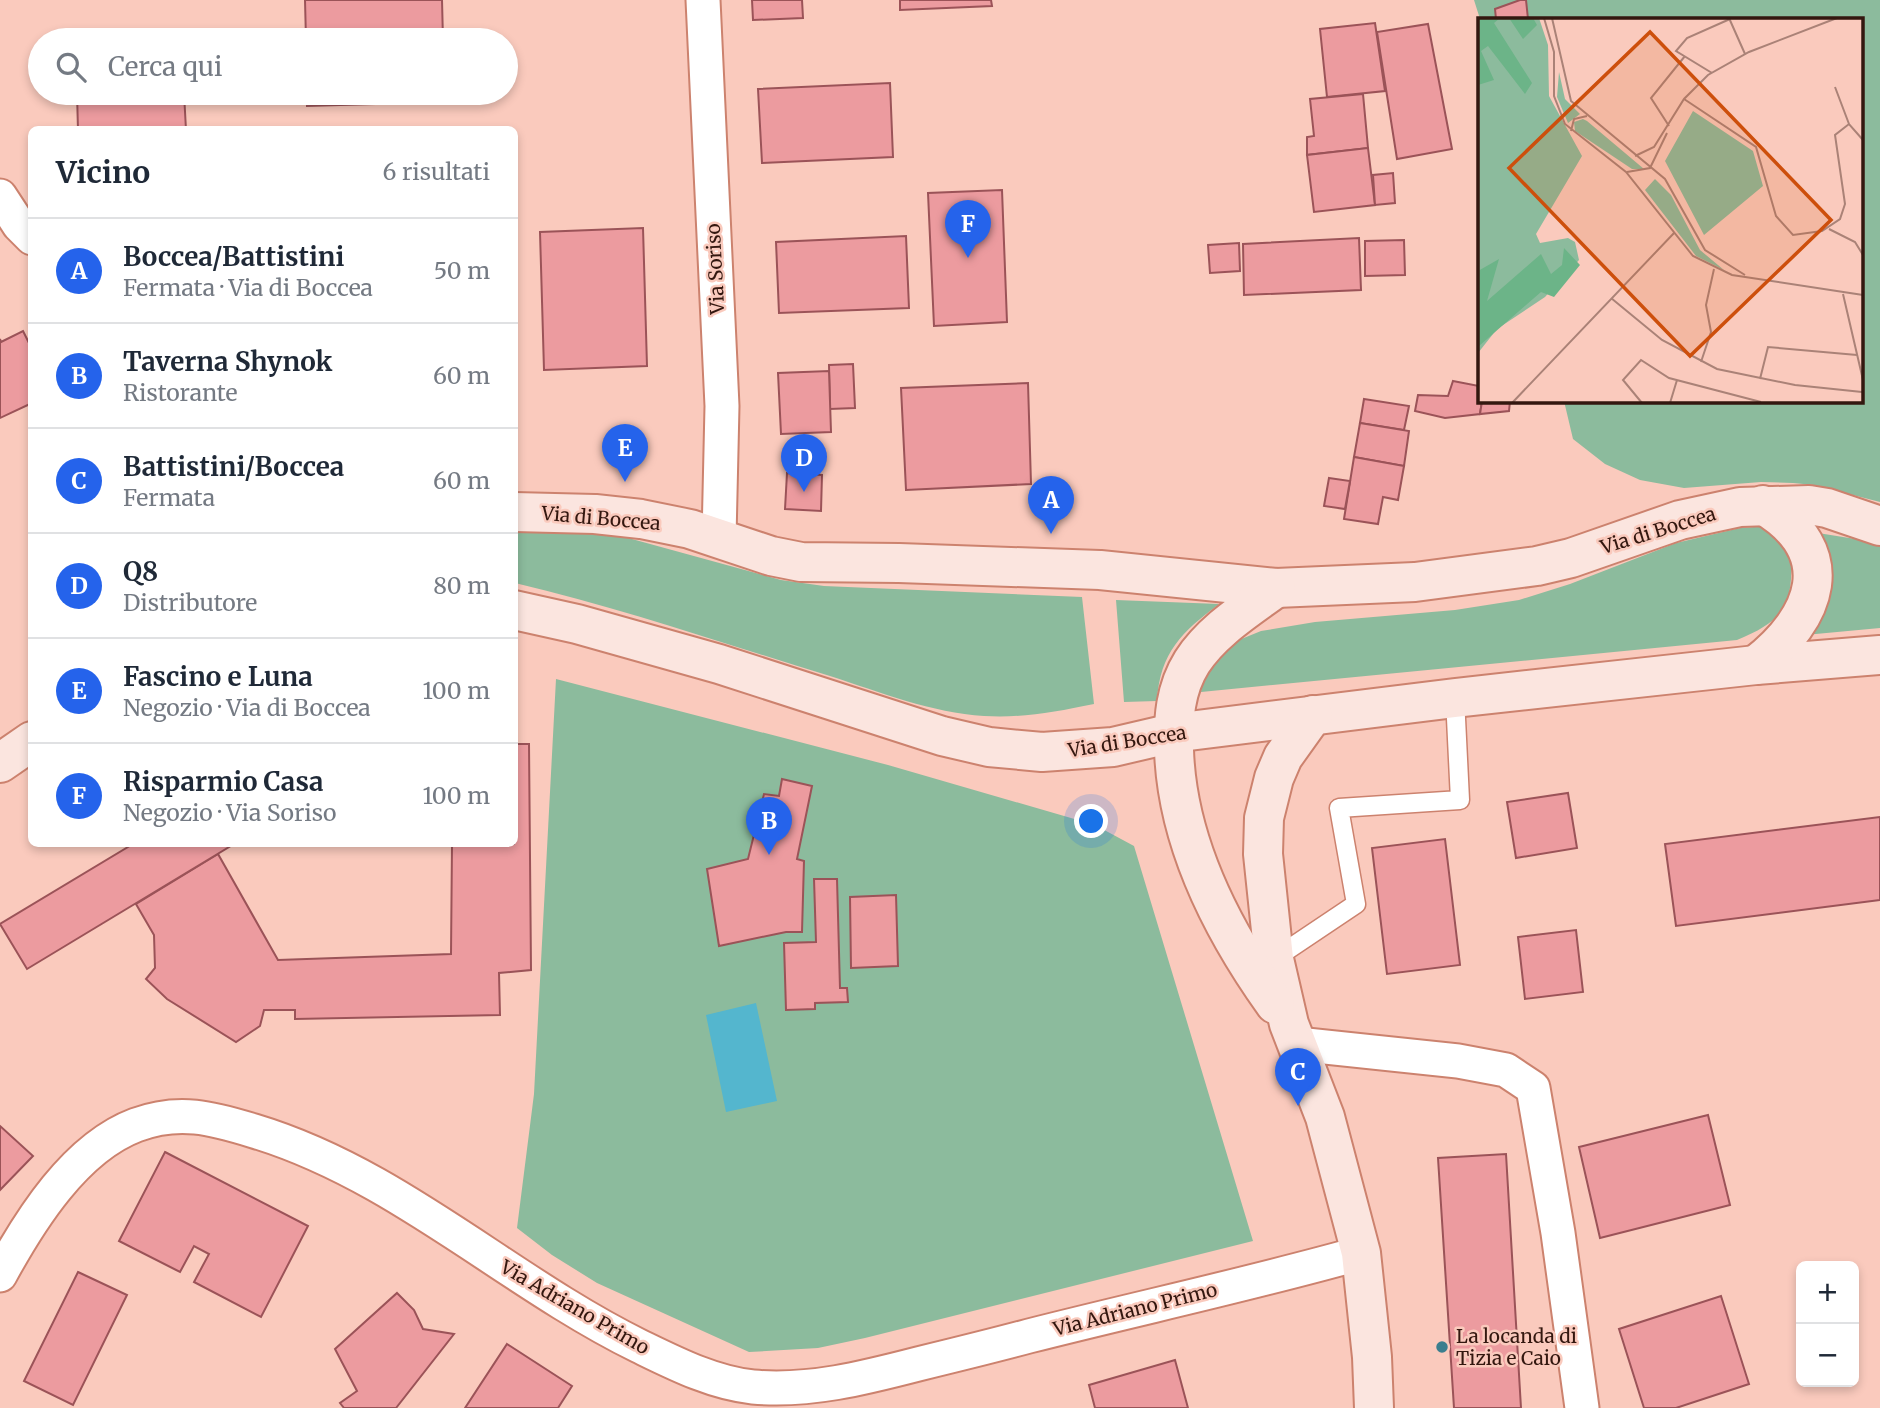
<!DOCTYPE html>
<html lang="it">
<head>
<meta charset="utf-8">
<style>
  :root { --surface:#fff; --page:#f2f2f3; --text:#1f2937; --muted:#747a83; --line:#e0e1e3; --accent:#2563eb }
  body { margin:0; font-family:Merriweather,serif; background:var(--page); color:var(--text) }
  .controls { position:absolute; right:21px; bottom:21px; display:grid; overflow:hidden; border-radius:10px; box-shadow:0 4px 10px #0003 }
  .controls button { width:63px; height:63px; display:grid; place-items:center; padding:0; border:0; border-bottom:2px solid var(--line); background:var(--surface); color:var(--text); font:35px sans-serif }
  .you { position:absolute; left:1092px; top:822px; width:24px; height:24px; margin:-18px; border:5px solid #fff; border-radius:50%; background:#1a73e8; box-shadow:0 0 0 10px #1a73e833 }
  .badge { display:grid; place-items:center; width:46px; height:46px; border-radius:50%; background:var(--accent); color:#fff; font-size:23px; font-weight:700 }
  .pin { position:absolute; translate:-50% -58px; filter:drop-shadow(0 2px 4px #0008) }
  .pin::after { content:''; position:absolute; top:37px; width:24px; height:21px; background:inherit; clip-path:polygon(0 0,100% 0,50% 100%) }
  .list { margin:0; padding:0; list-style:none }
  h2 { display:flex; justify-content:space-between; align-items:center; height:91px; margin:0; padding:0 28px; font-size:30px }
  h2 small { font-size:23px; font-weight:400; color:var(--muted) }
  .list li { display:grid; grid-template-columns:46px 1fr auto; gap:21px; align-items:center; box-sizing:border-box; height:105px; padding:0 28px; border-top:2px solid var(--line) }
  .list b { display:block; font-size:26px; white-space:nowrap }
  .list p { margin:0; font-size:23px; white-space:nowrap; color:var(--muted) }
  .list em { font-size:23px; font-style:normal; color:var(--muted) }
  .icon { flex:none; width:38px; height:38px; fill:none; stroke:currentColor; stroke-width:2; stroke-linecap:round; stroke-linejoin:round }
  .map { position:relative; flex:none; width:1880px; height:1408px; overflow:hidden }
  .search { position:absolute; background:var(--surface); box-shadow:0 4px 10px #0003; left:28px; top:28px; width:490px; height:77px; display:flex; align-items:center; gap:18px; box-sizing:border-box; padding:0 24px; border-radius:38px; color:var(--muted); font-size:26px }
  .panel { position:absolute; background:var(--surface); box-shadow:0 4px 10px #0003; left:28px; top:126px; width:490px; height:721px; border-radius:10px }
  .map>svg:first-child { display:block }
  .green { fill:#8cbb9d }
  .water { fill:#54b6ce }
  .building { fill:#ec9b9f; stroke:#9b5358; stroke-width:2 }
  .lines { fill:none; stroke-linecap:round; stroke-linejoin:round }
  .service-casing { stroke:#cc826e; stroke-width:21 }
  .minor-casing { stroke:#cc826e; stroke-width:37 }
  .secondary-casing { stroke:#cc826e; stroke-width:42 }
  .service { stroke:#fff; stroke-width:18 }
  .minor { stroke:#fff; stroke-width:33 }
  .secondary { stroke:#fbe5df; stroke-width:38 }
  .poi-dot { fill:#3b7e8e; stroke:#facabd; stroke-width:2.5 }
  .labels { text-anchor:middle; dominant-baseline:central; stroke-width:5; stroke-linejoin:round; paint-order:stroke }
  .street-label { font-size:19px; fill:#33170f; stroke:#facabd }
  .poi-label { font-size:19px; fill:#33170f; stroke:#facabd; text-anchor:start }
  .inset-road { fill:none; stroke:#aa8277; stroke-width:2 }
  .view { fill:#cd4f0c; fill-opacity:0.15; stroke:#cd4f0c; stroke-width:3.5 }
  .inset-edge { fill:none; stroke:#33170f; stroke-width:3.5 }
</style>
</head>
<body>
<div class="map">
<svg width="1880" height="1408" viewBox="0 0 1880 1408">
  <rect width="100%" height="100%" fill="#facabd"/>
  <!-- green -->
  <g class="green">
    <polygon points="1474,0 1880,0 1880,502 1814,485 1793,483 1761,482 1684,488 1640,480 1605,464 1573,439 1564,401 1861,401 1861,19 1480,19"/>
    <path d="M1768,526L1790,549C1795,602 1786,620 1737,640L1201,692L1203,673L1234,642L1261,631L1315,622L1455,610L1519,600L1570,584L1676,543L1740,528Z"/>
    <path d="M514,529L610,533L781,580L824,586L1082,597L1094,704C1055,712 1025,718 984,716C932,713 880,692 830,676C725,644 621,608 515,583Z"/>
    <polygon points="1818,533 1868,541 1880,546 1880,628 1805,635"/>
    <path d="M1116,600L1219,604C1182,632 1160,652 1157,701L1124,702Z"/>
    <polygon points="556,679 888,765 1095,825 1134,846 1253,1241 865,1338 818,1348 749,1352 597,1283 552,1255 517,1228 534,1094"/>
  </g>
  <!-- water -->
  <polygon class="water" points="756,1003 777,1101 726,1112 706,1015"/>
  <!-- building -->
  <g class="building">
    <polygon points="305,0 442,0 443,40 306,40"/>
    <polygon points="752,0 802,0 803,18 753,20"/>
    <polygon points="900,0 991,0 992,6 900,10"/>
    <polygon points="1520,0 1526,0 1528,19 1496,19 1495,9"/>
    <polygon points="1375,23 1385,91 1327,97 1320,29"/>
    <polygon points="1428,24 1452,149 1397,159 1377,32"/>
    <polygon points="890,83 893,157 762,163 758,89"/>
    <polygon points="77,93 184,93 186,130 78,130"/>
    <polygon points="307,93 444,93 444,102 307,106"/>
    <polygon points="1363,94 1368,148 1307,155 1307,137 1314,136 1310,99"/>
    <polygon points="1368,148 1375,205 1314,212 1307,155"/>
    <polygon points="1393,173 1395,203 1375,205 1373,175"/>
    <polygon points="1002,190 1007,322 934,326 928,193"/>
    <polygon points="643,228 647,366 544,370 540,232"/>
    <polygon points="906,236 909,308 779,313 776,242"/>
    <polygon points="1359,238 1361,290 1244,295 1243,244"/>
    <polygon points="1404,240 1405,275 1365,276 1365,241"/>
    <polygon points="1239,243 1240,271 1210,273 1208,245"/>
    <polygon points="23,331 32,349 32,403 0,418 0,339 1,342"/>
    <polygon points="853,364 855,408 830,409 829,365"/>
    <polygon points="829,371 831,432 781,434 778,373"/>
    <polygon points="1453,381 1479,386 1479,401 1482,401 1480,414 1445,418 1415,411 1418,395 1448,396"/>
    <polygon points="1028,383 1031,484 906,490 901,388"/>
    <polygon points="1364,399 1409,406 1404,430 1360,423"/>
    <polygon points="1482,401 1510,401 1509,411 1480,414"/>
    <polygon points="1360,423 1409,431 1404,466 1354,457"/>
    <polygon points="1354,457 1404,466 1398,500 1383,497 1378,524 1344,519"/>
    <polygon points="787,473 822,475 821,511 785,509"/>
    <polygon points="1329,478 1350,481 1345,509 1324,506"/>
    <polygon points="514,744 529,744 531,970 499,973 500,1015 295,1019 295,1010 264,1010 260,1026 236,1042 167,999 146,979 155,968 154,935 136,904 218,854 278,960 451,954 452,844 514,844"/>
    <polygon points="782,779 812,786 797,859 804,861 802,932 786,932 719,946 707,869 748,859 764,794 779,796"/>
    <polygon points="1568,793 1577,848 1516,858 1507,802"/>
    <polygon points="1880,817 1880,900 1676,926 1665,844"/>
    <polygon points="1445,839 1460,965 1387,974 1372,848"/>
    <polygon points="133,844 234,844 27,969 0,924"/>
    <polygon points="814,879 837,879 840,988 847,988 848,1002 815,1003 815,1009 786,1010 784,943 816,942"/>
    <polygon points="896,895 898,966 851,968 850,897"/>
    <polygon points="1576,930 1583,992 1525,999 1518,937"/>
    <polygon points="1708,1115 1730,1205 1600,1238 1579,1147"/>
    <polygon points="0,1126 33,1156 0,1190"/>
    <polygon points="165,1152 308,1226 261,1317 194,1282 209,1254 194,1246 180,1272 119,1241"/>
    <polygon points="1506,1154 1521,1408 1454,1408 1438,1158"/>
    <polygon points="78,1272 127,1295 73,1405 24,1381"/>
    <polygon points="397,1293 414,1310 423,1329 454,1334 396,1408 344,1408 340,1403 357,1391 335,1349"/>
    <polygon points="1721,1296 1749,1384 1676,1408 1644,1408 1619,1329"/>
    <polygon points="507,1344 572,1386 558,1408 465,1408"/>
    <polygon points="1175,1360 1188,1408 1095,1408 1089,1385"/>
  </g>
  <g class="lines">
    <defs>
      <polyline id="service" points="1274,959 1356,904 1339,808 1460,800 1455,698"/>
      <g id="minor">
        <polyline points="703,0 722,406 719,538"/>
        <polyline points="0,196 19,225 32,238"/>
        <polyline points="1297,1044 1458,1061 1506,1070 1533,1088 1558,1233 1582,1408"/>
        <path d="M0,1275C30,1220 75,1148 136,1125C179,1109 212,1118 254,1131C397,1174 507,1281 639,1346C674,1363 713,1383 753,1387C809,1392 864,1378 918,1364C955,1355 992,1346 1029,1336C1139,1308 1251,1284 1361,1253"/>
      </g>
      <g id="secondary">
        <polyline points="514,512 595,514 641,519 690,529 771,556 801,562 899,563 1100,570 1276,588 1415,582 1537,566 1571,558 1680,520 1740,507 1809,505 1827,508 1880,526"/>
        <polyline points="514,610 577,624 719,664 942,736 989,747 1042,752 1113,747 1173,733 1455,698 1756,665 1880,655"/>
        <path d="M1756,665C1817,618 1842,552 1763,505"/>
        <polyline points="1313,715 1283,757 1274,778 1264,818 1263,854 1274,959 1289,1024 1325,1117 1361,1253 1372,1357 1374,1408"/>
        <polyline points="0,763 32,741"/>
        <path d="M1275,1004C1222,930 1177,842 1174,750C1173,719 1175,689 1192,662C1212,631 1246,610 1276,588"/>
      </g>
    </defs>
    <!-- service casing -->
    <use href="#service" class="service-casing"/>
    <!-- minor casing -->
    <use href="#minor" class="minor-casing"/>
    <!-- secondary casing -->
    <use href="#secondary" class="secondary-casing"/>
    <!-- service -->
    <use href="#service" class="service"/>
    <!-- minor -->
    <use href="#minor" class="minor"/>
    <!-- secondary -->
    <use href="#secondary" class="secondary"/>
  </g>
  <!-- markers -->
  <circle class="poi-dot" cx="1442" cy="1347" r="7"/>
  <g class="labels">
    <!-- street labels -->
    <g class="street-label">
      <text transform="translate(715 269) rotate(-93)">Via Soriso</text>
      <text transform="translate(601 518) rotate(5)">Via di Boccea</text>
      <text transform="translate(1658 530) rotate(-17)">Via di Boccea</text>
      <text transform="translate(1127 741) rotate(-9)">Via di Boccea</text>
      <text transform="translate(575 1307) rotate(30)">Via Adriano Primo</text>
      <text transform="translate(1135 1309) rotate(-14)">Via Adriano Primo</text>
    </g>
    <!-- poi labels -->
    <g class="poi-label">
      <text x="1456" y="1336">La locanda di<tspan x="1456" dy="22">Tizia e Caio</tspan></text>
    </g>
  </g>
  <!-- overview -->
  <g transform="translate(1478 18)">
    <rect width="385" height="385" fill="#facabd"/>
    <path d="M0,0H61L70,27L71,78L104,138L58,216L62,225L90,220L97,224L101,242L67,279L19,311L0,335ZM81,54L87,81L102,96L90,105L79,79ZM215,93L275,133L285,168L226,217L187,143ZM105,101L109,103L166,151H154L97,113L96,104ZM177,161L193,177L222,232L246,252L218,238L167,172Z" fill="#8cbb9d"/>
    <path d="M0,0H22L16,5L54,65L47,76L10,28L3,33L16,62L0,67ZM31,0H55L59,7L45,21ZM86,230L102,247L76,279L63,274L1,328L0,253L21,241L9,283L63,236L73,256L84,247Z" fill="#6cb488"/>
    <path class="inset-road" d="M66,0L76,34V78L87,106L148,154L215,238L254,257L385,277M74,0L93,83L187,161L227,232L267,257M251,0L267,36M234,55L198,33L209,20L252,1M357,69L371,106M206,81L278,129L298,198L315,217L344,213L362,201L367,186L357,117L371,106L385,122M191,108L173,80L207,38M93,113L96,101L109,98M157,138L176,129L206,81L230,57L271,34L359,0M149,154L172,150L189,115M351,211L377,224L385,237M365,276L385,362M133,280L184,322L239,351L317,367L384,374M223,344L233,314L228,287L236,251M282,361L290,329L379,337M34,385L197,214M164,385L145,362L163,342L191,360L283,384M192,385L199,362"/>
    <path class="view" d="M172,14L353,202L212,338L31,150Z"/>
    <rect width="385" height="385" class="inset-edge"/>
  </g>
</svg>
<div class="controls">
<button>+</button>
<button>−</button>
</div>
<div class="you"></div>
<div class="pin badge" style="left:1051px;top:534px">A</div>
<div class="pin badge" style="left:769px;top:855px">B</div>
<div class="pin badge" style="left:1298px;top:1106px">C</div>
<div class="pin badge" style="left:804px;top:492px">D</div>
<div class="pin badge" style="left:625px;top:482px">E</div>
<div class="pin badge" style="left:968px;top:258px">F</div>
<div class="search"><svg class="icon" aria-label="search" viewBox="0 0 24 24"><circle cx="10" cy="10" r="6"/><path d="M15 15l6 6"/></svg>Cerca qui</div>
<section class="panel">
<h2>Vicino<small>6 risultati</small></h2>
<ul class="list">
<li><span class="badge">A</span><div><b>Boccea/Battistini</b><p>Fermata · Via di Boccea</p></div><em>50 m</em></li>
<li><span class="badge">B</span><div><b>Taverna Shynok</b><p>Ristorante</p></div><em>60 m</em></li>
<li><span class="badge">C</span><div><b>Battistini/Boccea</b><p>Fermata</p></div><em>60 m</em></li>
<li><span class="badge">D</span><div><b>Q8</b><p>Distributore</p></div><em>80 m</em></li>
<li><span class="badge">E</span><div><b>Fascino e Luna</b><p>Negozio · Via di Boccea</p></div><em>100 m</em></li>
<li><span class="badge">F</span><div><b>Risparmio Casa</b><p>Negozio · Via Soriso</p></div><em>100 m</em></li>
</ul>
</section>
</div>
</body>
</html>
